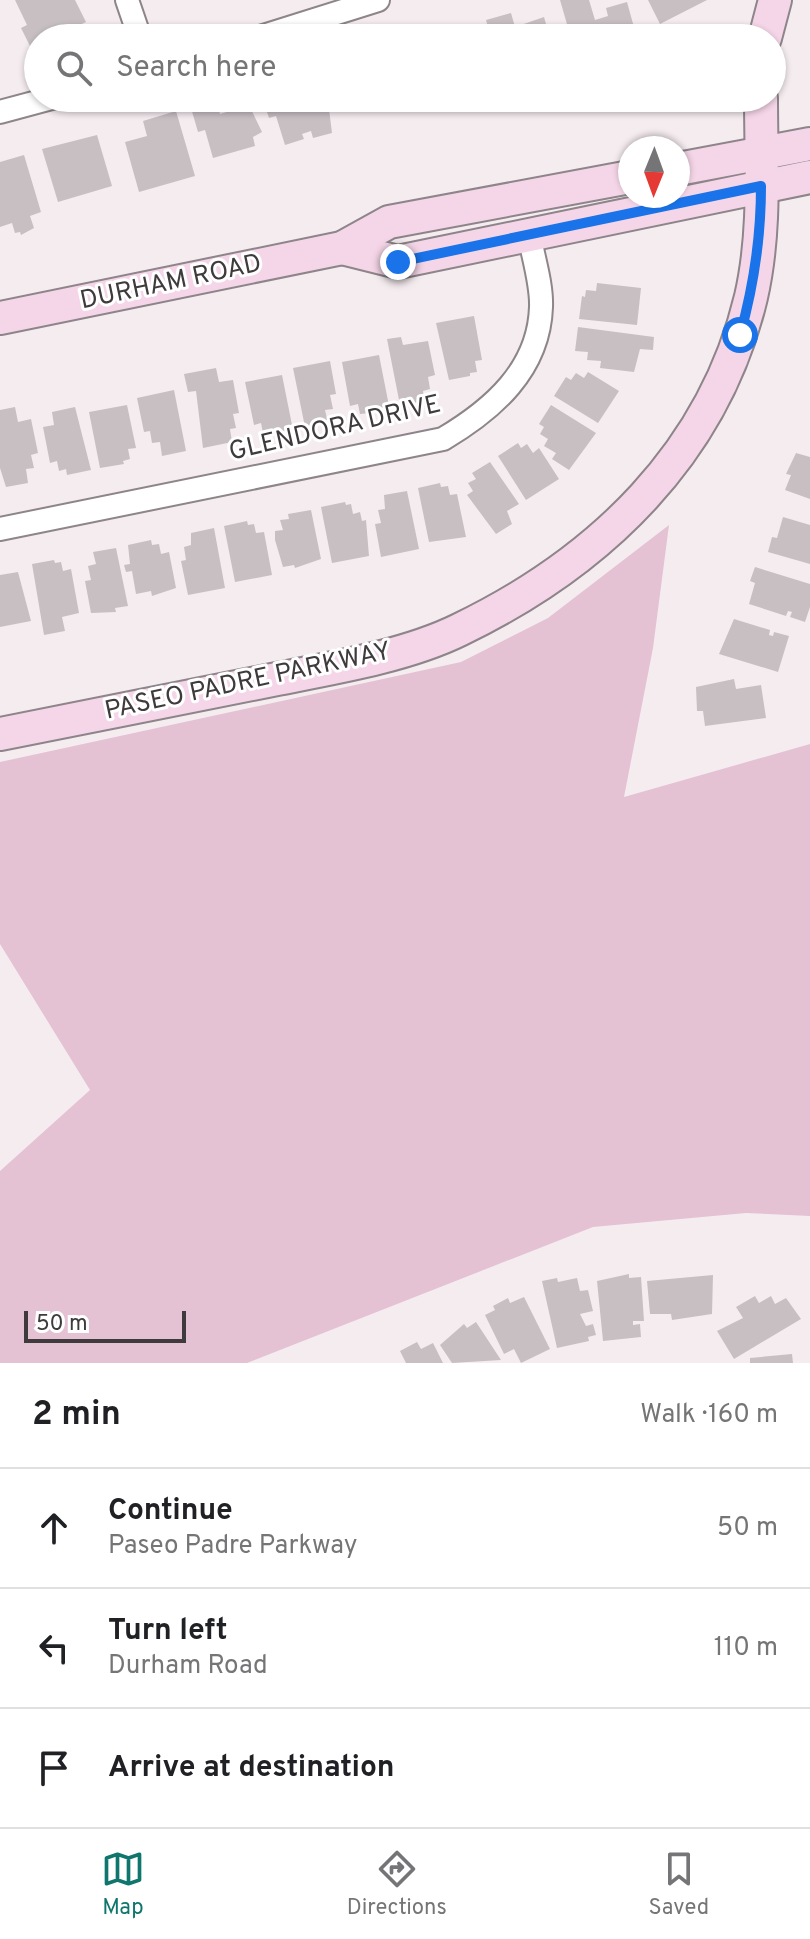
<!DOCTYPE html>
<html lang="en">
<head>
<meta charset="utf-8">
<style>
  :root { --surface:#fff; --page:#f2f2f2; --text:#202124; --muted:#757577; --line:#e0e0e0; --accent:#0f766e }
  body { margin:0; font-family:Overpass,sans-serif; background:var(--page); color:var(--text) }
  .compass { position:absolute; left:618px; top:136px; width:72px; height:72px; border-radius:50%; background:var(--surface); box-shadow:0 2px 6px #0004; rotate:181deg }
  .scale { position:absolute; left:24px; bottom:20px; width:162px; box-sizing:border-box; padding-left:8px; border:4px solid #3f3b3d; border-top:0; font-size:22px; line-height:28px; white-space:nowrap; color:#3f3b3d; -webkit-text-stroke:6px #fff; paint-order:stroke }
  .stop { position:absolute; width:24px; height:24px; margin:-18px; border:6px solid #1a73e8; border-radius:50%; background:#fff }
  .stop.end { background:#1a73e8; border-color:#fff; box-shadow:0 2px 8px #0008 }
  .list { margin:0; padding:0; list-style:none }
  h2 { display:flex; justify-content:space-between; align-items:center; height:104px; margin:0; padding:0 32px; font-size:34px }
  h2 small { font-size:26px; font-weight:400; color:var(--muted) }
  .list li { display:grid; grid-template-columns:52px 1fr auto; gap:24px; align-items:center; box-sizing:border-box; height:120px; padding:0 32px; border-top:2px solid var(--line) }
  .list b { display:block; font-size:30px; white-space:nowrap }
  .list p { margin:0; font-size:26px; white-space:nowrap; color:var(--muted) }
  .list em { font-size:26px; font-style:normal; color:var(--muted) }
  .icon { flex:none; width:44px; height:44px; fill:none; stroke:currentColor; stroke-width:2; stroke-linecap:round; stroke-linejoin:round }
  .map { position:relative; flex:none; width:810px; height:1363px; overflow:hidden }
  .search { position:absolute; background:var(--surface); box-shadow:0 2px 6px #0004; left:24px; right:24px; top:24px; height:88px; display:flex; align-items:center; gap:20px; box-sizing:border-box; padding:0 28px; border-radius:44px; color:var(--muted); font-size:30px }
  .sheet { height:464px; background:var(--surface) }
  nav { display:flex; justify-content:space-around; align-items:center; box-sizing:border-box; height:112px; border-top:2px solid var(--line); background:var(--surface); font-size:22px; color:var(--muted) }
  nav a { display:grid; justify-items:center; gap:4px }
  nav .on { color:var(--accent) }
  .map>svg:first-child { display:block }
  .green { fill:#e4c2d4 }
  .building { fill:#c8bfc3 }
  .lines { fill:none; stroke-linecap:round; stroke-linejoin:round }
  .minor-casing { stroke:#8d8589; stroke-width:26 }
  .secondary-casing { stroke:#8d8589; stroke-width:36 }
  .minor { stroke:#fff; stroke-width:22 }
  .secondary { stroke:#f5d6e8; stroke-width:32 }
  .route { stroke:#1a73e8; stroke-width:10 }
  .labels { text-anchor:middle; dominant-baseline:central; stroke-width:6; stroke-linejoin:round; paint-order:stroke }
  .street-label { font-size:26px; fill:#3f3b3d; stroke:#fff }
</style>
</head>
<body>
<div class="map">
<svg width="810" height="1363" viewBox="0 0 810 1363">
  <rect width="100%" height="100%" fill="#f5ecf0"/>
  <!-- green -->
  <polygon class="green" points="669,525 653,648 624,797 810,744 810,1216 746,1213 593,1227 247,1363 0,1363 0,1171 90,1090 0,944 0,762 461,662 548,618"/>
  <!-- building -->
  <g class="building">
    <polygon points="15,0 75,0 86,22 52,38 38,38 38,45 31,48 21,28 27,25"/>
    <polygon points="560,0 589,0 595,20 608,16 606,8 627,2 637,38 571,38"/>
    <polygon points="648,0 707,0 660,24"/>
    <polygon points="511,13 515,27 544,17 550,38 491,38 486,20"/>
    <polygon points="442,27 443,33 466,27 470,38 430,38 428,31"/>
    <polygon points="268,98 336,98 328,101 332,133 313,138 311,131 302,134 304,139 285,145 276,116 269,118 263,100"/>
    <polygon points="351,98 388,98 388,99 354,109"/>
    <polygon points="216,100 220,114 249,105 262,132 253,137 255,146 213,158 205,130 198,132 191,108"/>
    <polygon points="176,111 195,176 139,192 125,142 147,136 143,121"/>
    <polygon points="97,135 112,186 58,202 42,149"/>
    <polygon points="24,155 41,212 30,216 34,228 21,235 20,232 15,233 12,223 0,227 0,162"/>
    <polygon points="597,283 641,288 637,325 579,319 582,296 585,297 586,290 596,291"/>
    <polygon points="474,316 482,360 475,361 477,372 470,373 470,376 449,380 436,323"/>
    <polygon points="578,327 654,337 653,350 640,349 634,372 600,368 601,361 587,360 588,352 575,351"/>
    <polygon points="401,337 403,345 428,341 435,375 428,377 430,389 423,391 425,405 401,410 387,339"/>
    <polygon points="379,355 390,411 360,414 358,404 350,406 342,362"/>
    <polygon points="330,361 336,394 330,395 333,409 325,410 328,423 305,427 293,368"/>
    <polygon points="216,368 219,382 233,380 239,413 233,414 236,428 230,429 232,442 203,448 196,391 188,392 184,374"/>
    <polygon points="588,372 619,391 598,423 554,396 566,377 571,380 576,373 584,378"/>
    <polygon points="282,375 293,430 263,433 261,423 254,425 245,382"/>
    <polygon points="174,390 186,451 162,456 160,442 152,443 150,431 144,432 137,398"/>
    <polygon points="127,405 136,448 128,449 130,459 123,461 124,464 100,468 89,412"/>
    <polygon points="551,405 596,433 569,470 552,459 556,453 544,446 548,439 540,434 544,427 539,424"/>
    <polygon points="15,407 18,422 31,419 38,453 31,455 34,468 26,469 28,483 6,487 0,468 0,410"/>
    <polygon points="75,407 91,470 67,475 66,469 59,471 57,461 50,463 43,427 54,425 52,412"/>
    <polygon points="518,443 521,448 527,444 533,453 539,448 559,479 526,500 498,456"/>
    <polygon points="796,453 810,457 810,499 785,490 791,475 786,474"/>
    <polygon points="490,462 519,504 507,511 512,524 496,534 467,495 473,491 468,483 476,479 472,473"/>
    <polygon points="440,483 441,487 448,486 450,495 457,494 466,537 429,542 418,488"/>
    <polygon points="407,491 419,549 381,557 375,524 381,523 378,510 385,509 384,495"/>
    <polygon points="345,502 346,505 351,504 353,514 360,512 362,521 366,520 369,556 332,563 321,507"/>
    <polygon points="311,510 321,559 295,568 294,565 283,567 275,540 275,531 283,530 280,520 289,519 288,514"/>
    <polygon points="783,517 810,525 810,564 768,552 772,537 777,538"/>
    <polygon points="247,521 248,525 254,524 256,533 264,532 272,575 235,582 224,526"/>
    <polygon points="214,528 225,588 188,595 181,561 186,560 184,547 191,545 191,533"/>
    <polygon points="151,540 152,545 159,544 161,554 169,552 176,588 152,596 151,591 136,594 132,571 126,572 124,565 130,564 128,545"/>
    <polygon points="116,548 128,606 115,608 116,612 91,613 85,581 91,580 88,566 96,564 93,552"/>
    <polygon points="54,560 55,563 61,562 63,571 71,569 79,613 62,617 65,631 44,635 32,564"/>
    <polygon points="755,567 810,584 810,607 805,622 790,617 792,612 788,611 786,616 749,604 755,583 750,581"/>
    <polygon points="18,572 31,621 0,627 0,575"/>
    <polygon points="734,619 770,630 769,635 773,636 774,632 789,636 778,672 719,654"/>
    <polygon points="734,679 736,689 761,685 766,718 705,726 703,711 697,711 696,687"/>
    <polygon points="629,1274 629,1278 641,1277 644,1321 633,1321 633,1325 640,1324 641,1337 603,1341 597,1281"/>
    <polygon points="713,1275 712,1314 672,1320 671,1314 650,1314 647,1281"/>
    <polygon points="557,1278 558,1282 577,1278 580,1291 588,1290 593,1311 580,1314 586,1326 593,1324 596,1335 588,1337 589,1341 557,1348 542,1281"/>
    <polygon points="755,1296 759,1303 771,1296 775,1304 786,1298 801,1319 734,1359 717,1331 743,1318 736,1307"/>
    <polygon points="524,1297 550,1349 521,1363 514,1349 504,1354 485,1315 495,1310 493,1306 508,1298 510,1303"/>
    <polygon points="476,1322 501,1360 452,1363 440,1345 464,1324 467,1328"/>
    <polygon points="417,1342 421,1349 433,1343 443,1363 406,1363 400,1351"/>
    <polygon points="792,1354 793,1363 750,1363 750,1358"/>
  </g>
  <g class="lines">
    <defs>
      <g id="minor">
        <polyline points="127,0 140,38"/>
        <polyline points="257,38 378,0"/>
        <polyline points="0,112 52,98"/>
        <path d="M0,529L443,439C492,410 539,370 541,307C542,284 533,257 529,234"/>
      </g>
      <g id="secondary">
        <polyline points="765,38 775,0"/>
        <polyline points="678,169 810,144"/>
        <polyline points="342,248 398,262 810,177"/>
        <polyline points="0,318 342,248 389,222 630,177"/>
        <path d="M0,734C89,716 178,699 267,681C327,669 404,657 459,630C600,562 714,453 751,297C766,232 761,164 761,98"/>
      </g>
    </defs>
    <!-- minor casing -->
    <use href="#minor" class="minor-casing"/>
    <!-- secondary casing -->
    <use href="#secondary" class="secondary-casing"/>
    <!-- minor -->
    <use href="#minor" class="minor"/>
    <!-- secondary -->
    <use href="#secondary" class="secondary"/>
  </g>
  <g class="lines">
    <!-- route -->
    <path class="route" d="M398,262L761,186C761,237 754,285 740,335"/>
  </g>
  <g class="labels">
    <!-- street labels -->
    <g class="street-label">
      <text transform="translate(171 283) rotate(-12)">DURHAM ROAD</text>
      <text transform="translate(335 429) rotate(-13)">GLENDORA DRIVE</text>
      <text transform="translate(248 682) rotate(-12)">PASEO PADRE PARKWAY</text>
    </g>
  </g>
</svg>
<svg class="compass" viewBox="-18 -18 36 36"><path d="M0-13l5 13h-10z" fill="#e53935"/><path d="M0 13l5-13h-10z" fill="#757577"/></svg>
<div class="scale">50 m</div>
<div class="stop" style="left:740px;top:335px"></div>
<div class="stop end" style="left:398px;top:262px"></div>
<div class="search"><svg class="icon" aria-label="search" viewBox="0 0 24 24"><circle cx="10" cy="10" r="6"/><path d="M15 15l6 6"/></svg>Search here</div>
</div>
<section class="sheet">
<h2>2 min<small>Walk · 160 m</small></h2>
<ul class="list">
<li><svg class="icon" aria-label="ahead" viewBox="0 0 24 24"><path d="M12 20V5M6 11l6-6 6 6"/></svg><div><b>Continue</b><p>Paseo Padre Parkway</p></div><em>50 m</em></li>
<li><svg class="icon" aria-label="left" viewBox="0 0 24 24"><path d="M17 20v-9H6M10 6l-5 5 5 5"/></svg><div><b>Turn left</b><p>Durham Road</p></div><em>110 m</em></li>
<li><svg class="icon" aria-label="arrive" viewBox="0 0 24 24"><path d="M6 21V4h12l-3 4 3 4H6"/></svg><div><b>Arrive at destination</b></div></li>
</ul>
</section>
<nav>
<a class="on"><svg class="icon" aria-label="map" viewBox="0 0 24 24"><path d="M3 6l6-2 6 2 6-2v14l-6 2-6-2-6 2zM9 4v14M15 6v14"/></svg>Map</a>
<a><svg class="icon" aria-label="directions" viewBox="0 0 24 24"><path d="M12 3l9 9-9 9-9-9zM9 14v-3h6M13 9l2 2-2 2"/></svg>Directions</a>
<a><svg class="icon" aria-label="saved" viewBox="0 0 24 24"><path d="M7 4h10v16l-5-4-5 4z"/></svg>Saved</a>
</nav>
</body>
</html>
